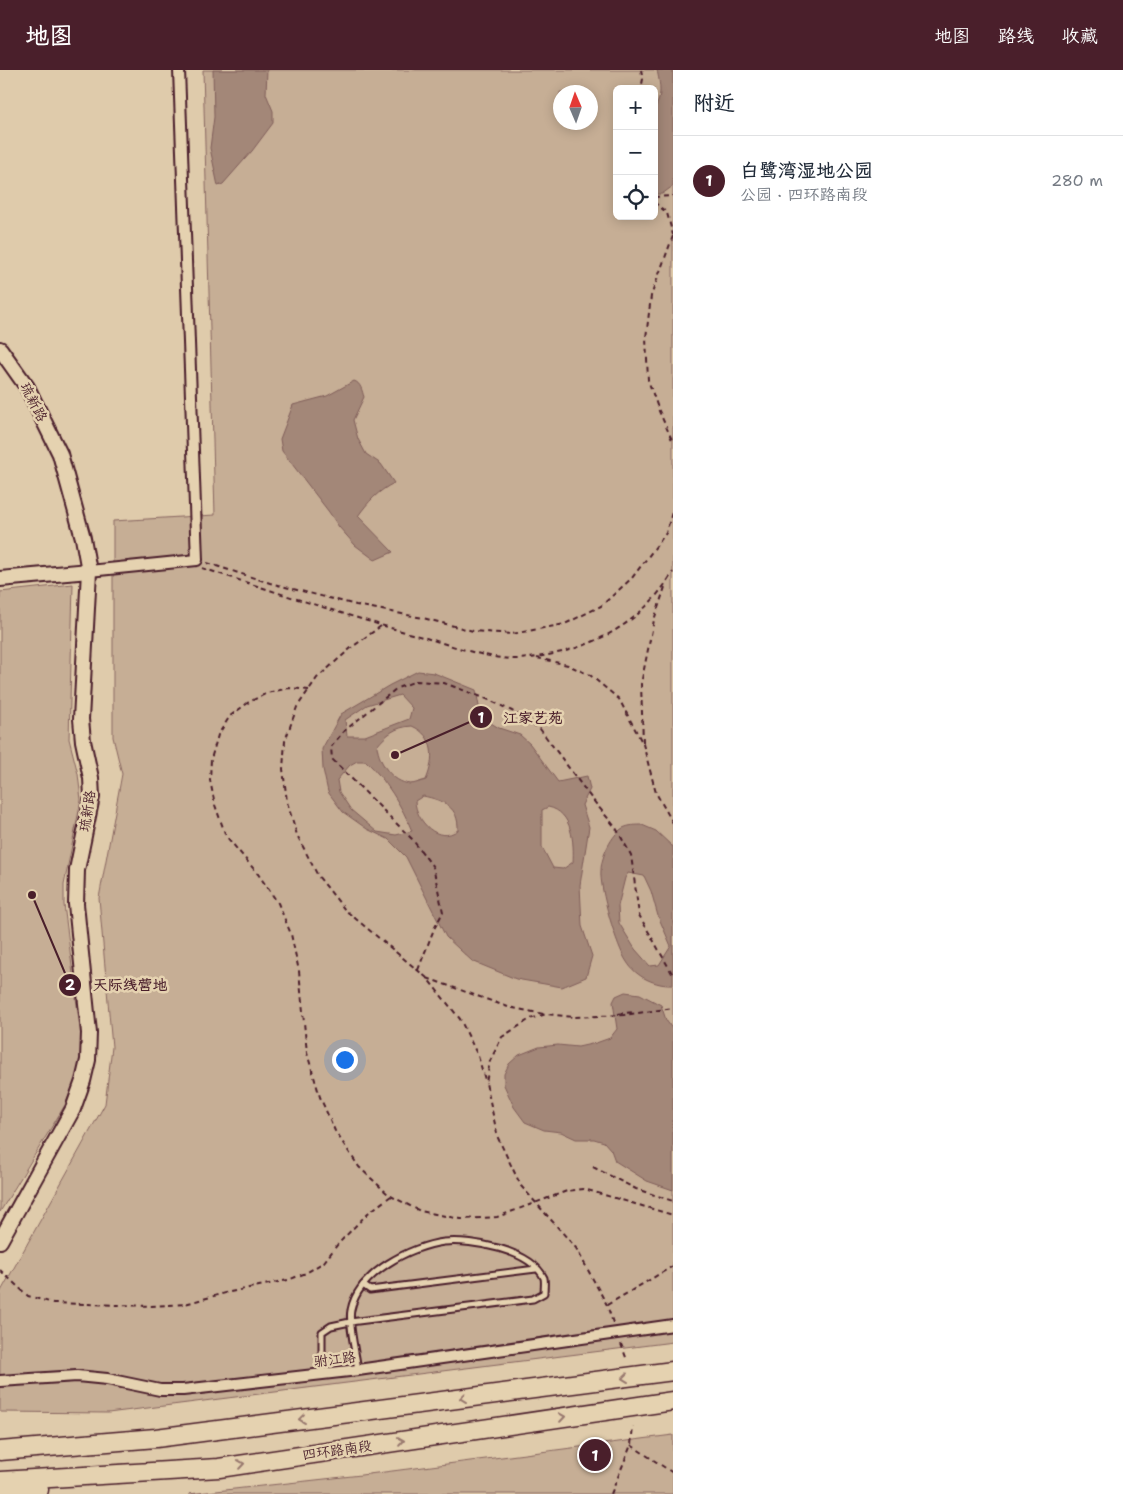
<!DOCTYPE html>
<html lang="zh">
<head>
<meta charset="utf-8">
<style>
  :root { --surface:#fff; --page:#f2f2f3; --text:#1f2937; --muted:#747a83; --line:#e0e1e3; --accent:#4a1f2b }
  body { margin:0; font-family:"Shantell Sans","LXGW WenKai TC",sans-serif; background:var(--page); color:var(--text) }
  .controls { position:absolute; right:15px; top:15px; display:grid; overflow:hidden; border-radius:8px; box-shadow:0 2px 12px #0003 }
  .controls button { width:45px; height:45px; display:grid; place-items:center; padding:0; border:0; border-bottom:1px solid var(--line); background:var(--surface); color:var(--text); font:25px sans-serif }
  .compass { position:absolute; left:553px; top:15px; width:45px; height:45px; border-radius:50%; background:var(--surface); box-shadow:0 2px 12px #0003; rotate:358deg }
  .you { position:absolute; left:344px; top:989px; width:18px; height:18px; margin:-12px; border:4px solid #fff; border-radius:50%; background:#1a73e8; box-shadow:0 0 0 8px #1a73e833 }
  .badge { display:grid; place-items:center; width:32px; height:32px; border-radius:50%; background:var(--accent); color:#fff; font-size:16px; font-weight:700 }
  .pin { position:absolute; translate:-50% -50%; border:2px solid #fff; box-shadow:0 1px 5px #0006 }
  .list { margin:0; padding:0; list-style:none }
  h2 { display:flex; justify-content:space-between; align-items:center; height:65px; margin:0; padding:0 20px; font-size:21px }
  h2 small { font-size:16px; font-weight:400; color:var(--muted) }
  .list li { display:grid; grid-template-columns:32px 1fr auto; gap:15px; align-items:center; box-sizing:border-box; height:90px; padding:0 20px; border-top:1px solid var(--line) }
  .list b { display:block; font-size:19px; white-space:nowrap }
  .list p { margin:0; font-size:16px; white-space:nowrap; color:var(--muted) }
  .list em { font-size:16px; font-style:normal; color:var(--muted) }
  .icon { flex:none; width:28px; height:28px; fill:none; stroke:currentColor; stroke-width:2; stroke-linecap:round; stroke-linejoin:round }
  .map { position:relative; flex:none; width:673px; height:1424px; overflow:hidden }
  header { display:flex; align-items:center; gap:30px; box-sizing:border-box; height:70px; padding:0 25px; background:var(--accent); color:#fff }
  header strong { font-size:24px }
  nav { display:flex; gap:28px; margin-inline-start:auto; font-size:18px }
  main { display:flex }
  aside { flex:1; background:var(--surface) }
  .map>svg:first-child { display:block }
  .green { fill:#c6ae95; stroke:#886660; fill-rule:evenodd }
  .water { fill:#a38778; stroke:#7f5d59; fill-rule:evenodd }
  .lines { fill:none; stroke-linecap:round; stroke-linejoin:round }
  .lane-casing { stroke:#4a1f2b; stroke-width:9 }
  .street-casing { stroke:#4a1f2b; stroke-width:14 }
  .secondary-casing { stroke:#4a1f2b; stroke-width:18 }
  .highway-casing { stroke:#4a1f2b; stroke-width:21 }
  .path { stroke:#4a1f2b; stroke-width:2; stroke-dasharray:5 4; stroke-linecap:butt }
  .lane { stroke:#e5d2b0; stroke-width:5 }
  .street { stroke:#e5d2b0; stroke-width:10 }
  .secondary { stroke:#e5d2b0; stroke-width:14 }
  .highway { stroke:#e5d2b0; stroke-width:18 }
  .oneway { stroke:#98786e }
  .labels { text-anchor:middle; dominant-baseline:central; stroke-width:5; stroke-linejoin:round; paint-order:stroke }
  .street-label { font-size:14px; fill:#4a1f2b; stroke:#e5d2b0 }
  .leader { fill:none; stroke:#4a1f2b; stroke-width:2 }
  .callout-dot { fill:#4a1f2b; stroke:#e5d2b0; stroke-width:2 }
  .mark-label { font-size:15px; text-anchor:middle; font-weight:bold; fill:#fff }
  .callout-label { font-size:15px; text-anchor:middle; font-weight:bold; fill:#4a1f2b; stroke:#e5d2b0; stroke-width:5; stroke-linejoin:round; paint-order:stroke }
</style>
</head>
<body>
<header>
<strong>地图</strong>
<nav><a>地图</a><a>路线</a><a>收藏</a></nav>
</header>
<main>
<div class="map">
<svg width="673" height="1424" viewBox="0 0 673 1424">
  <rect width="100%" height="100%" fill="#dfcbab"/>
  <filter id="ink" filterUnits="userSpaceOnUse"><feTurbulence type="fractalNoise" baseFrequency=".02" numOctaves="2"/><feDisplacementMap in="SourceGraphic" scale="10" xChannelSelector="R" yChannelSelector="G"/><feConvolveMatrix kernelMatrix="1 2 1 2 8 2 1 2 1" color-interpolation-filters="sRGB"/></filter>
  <g filter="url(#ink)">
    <!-- green -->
    <g class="green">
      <path d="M203,0H673V1272L108,1343L0,1342V1223L105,1034L112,977L99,828L122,704L113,667V451L215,445ZM617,19H654V146H617ZM560,22H590V52H560Z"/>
      <polygon points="73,514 69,669 78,704 81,730 64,815 64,835 78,943 82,963 81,986 77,1006 65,1035 0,1142 0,522"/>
      <polygon points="673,1365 673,1424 189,1424 361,1405"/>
    </g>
    <!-- water -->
    <g class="water">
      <polygon points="213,0 267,0 266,24 273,41 273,53 252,81 223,114 218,116 210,78 214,47"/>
      <path d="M657,0H673V116L662,124H654V39C663,27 660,14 657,0Z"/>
      <path d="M354,311C361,313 362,321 364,327L353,350L358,369L366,384L381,394L394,413C378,421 368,432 358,446L393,482L375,490L355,475L339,457L329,442L282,381L280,369L293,335L327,326Z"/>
      <path d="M418,601L434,603L476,620L481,647L499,658L520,665L530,674L558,712L587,706L590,719L582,735L589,757L580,815L582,856L592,886L586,907L562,917L516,909L472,891L446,867L406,787L388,769L367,759L343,742L328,722L323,699L322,679L341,644L390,615ZM400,625L412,638L409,649L365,666H347L345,650L367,635ZM412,656C435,666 435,689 426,710C421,711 415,714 410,714C392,712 379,693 377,676C387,664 395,657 412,656ZM357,691H366C386,710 402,736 412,761L396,765L377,762L351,740L339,722L337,710L350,695ZM423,726C443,730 459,737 458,760C438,775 416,751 415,731ZM548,737C573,742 574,773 573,792L563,799L553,798L542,777V740Z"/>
      <path d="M642,755L656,761L673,777V915C656,916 636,907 627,892C617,878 599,818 601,800C601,787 612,764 623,758C629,755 636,755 642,755ZM628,803L644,806L651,821L658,846L671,876L659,895L650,896L635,879L619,853L618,836L625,808Z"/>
      <polygon points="625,922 640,924 661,935 666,950 673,960 673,1120 647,1111 615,1091 611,1080 604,1072 594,1069 576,1069 561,1062 544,1060 525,1052 514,1037 504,1015 504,1004 509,994 519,985 539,977 558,975 578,977 596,973 610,968 617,959 613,932 616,926"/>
    </g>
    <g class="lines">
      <defs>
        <g id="lane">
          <polyline points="363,1215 370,1220 536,1199"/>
          <path d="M322,1304V1262L331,1256L350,1252L533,1229L544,1223C544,1219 545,1212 544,1208C531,1180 472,1169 444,1172C411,1176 358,1203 351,1240C348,1254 356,1284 358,1300"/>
        </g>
        <g id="street">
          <polyline points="89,501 197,490 179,0"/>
          <polyline points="0,1311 77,1306 107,1309 160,1320 183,1320 358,1300 673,1255"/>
        </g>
        <g id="secondary">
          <polyline points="0,279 27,317 60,384 83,468 89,501 81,649 83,671 91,708 92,727 77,800 76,834 89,963 88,990 83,1011 73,1039 0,1171"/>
          <polyline points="0,509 89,501"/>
        </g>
        <g id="highway">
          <polyline points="0,1381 156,1368 673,1301"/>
          <polyline points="0,1411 219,1398 673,1331"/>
          <polyline points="4,1424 39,1420"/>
        </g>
      </defs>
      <!-- lane casing -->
      <use href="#lane" class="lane-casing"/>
      <!-- street casing -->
      <use href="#street" class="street-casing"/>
      <!-- secondary casing -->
      <use href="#secondary" class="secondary-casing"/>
      <!-- highway casing -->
      <use href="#highway" class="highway-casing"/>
      <!-- path -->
      <g class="path">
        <polyline points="641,0 643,9 641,19"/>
        <polyline points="654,127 673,126"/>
        <polyline points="654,132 667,143 673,165"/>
        <polyline points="673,166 651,226 646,268 648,310 659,341 673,372"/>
        <polyline points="673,356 673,358"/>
        <polyline points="207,493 270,513 356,535 423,548 473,561 512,564 565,554 601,536 632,508 666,463 673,439"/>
        <path d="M202,498C276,522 350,547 426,568C454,576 484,588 514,589C526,589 537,587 548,585C601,575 645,549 673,502"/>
        <polyline points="381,556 351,578 317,608 297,637 285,671 283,699 287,732 297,765 318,806 345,840 427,908 460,949 478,986 486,1013"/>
        <polyline points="537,588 568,595 590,605 619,629 643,674 656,723 673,753"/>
        <polyline points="309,620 289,618 267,623 249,632 230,646 218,665 211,689 210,710 215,735 226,766 258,804 278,833 291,864 299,901 307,983 320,1027 335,1061 359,1097 389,1125 420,1141 461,1149 497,1147 567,1121 584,1119 673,1145"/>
        <polyline points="643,672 641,614 654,550 665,517"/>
        <polyline points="418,900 434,859 443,842 433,797 412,769 332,689 331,677 343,662 397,618 416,611 444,613 487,629 512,641 540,659 592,729 616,758 631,785 639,845 673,905"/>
        <polyline points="427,908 508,937 544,944"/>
        <polyline points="618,944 633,942"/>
        <polyline points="593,1097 636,1119 673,1131"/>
        <polyline points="0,1200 28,1226 53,1233 151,1236 185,1234 225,1223 288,1210 306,1203 324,1192 338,1174 368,1143 391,1126"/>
        <polyline points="607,1235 673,1196"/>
        <polyline points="613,1253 607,1235 576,1178 521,1116 498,1068 486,1013 490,991 502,967 530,949 546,944 573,947 624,945 673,938"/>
        <polyline points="621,1274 627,1290"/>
        <polyline points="631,1375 673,1403"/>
        <polyline points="611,1424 631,1375 633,1356"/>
      </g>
      <!-- lane -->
      <use href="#lane" class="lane"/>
      <!-- street -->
      <use href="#street" class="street"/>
      <!-- secondary -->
      <use href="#secondary" class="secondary"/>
      <!-- highway -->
      <use href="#highway" class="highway"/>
    </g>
    <!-- one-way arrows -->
    <defs><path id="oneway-chevron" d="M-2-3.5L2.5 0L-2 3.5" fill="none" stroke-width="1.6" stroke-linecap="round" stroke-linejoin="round" transform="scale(1.25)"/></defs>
    <g class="oneway">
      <use href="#oneway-chevron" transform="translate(625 1308) rotate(173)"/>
      <use href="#oneway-chevron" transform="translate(463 1328) rotate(173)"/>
      <use href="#oneway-chevron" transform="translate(562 1347) rotate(-8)"/>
      <use href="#oneway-chevron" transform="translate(302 1349) rotate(173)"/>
      <use href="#oneway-chevron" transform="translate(401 1371) rotate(-8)"/>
      <use href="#oneway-chevron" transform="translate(241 1394) rotate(-8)"/>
    </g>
  </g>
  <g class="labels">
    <!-- street labels -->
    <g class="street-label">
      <text transform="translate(34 332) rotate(62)">琉新路</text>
      <text transform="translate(87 741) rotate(-82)">琉新路</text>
      <text transform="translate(335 1289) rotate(-7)">驸江路</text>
      <text transform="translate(337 1380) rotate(-8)">四环路南段</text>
    </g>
  </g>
  <!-- callouts -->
  <path class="leader" d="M395 685L481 647M32 825L70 915"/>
  <g class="callout-dot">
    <circle cx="395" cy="685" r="5"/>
    <circle cx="32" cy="825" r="5"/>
    <circle cx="481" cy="647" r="12"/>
    <circle cx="70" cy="915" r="12"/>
  </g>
  <g class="mark-label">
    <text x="481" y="653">1</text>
    <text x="70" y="920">2</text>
  </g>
  <g class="callout-label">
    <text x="533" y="653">江家艺苑</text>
    <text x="130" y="920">天际线营地</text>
  </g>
</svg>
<div class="controls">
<button>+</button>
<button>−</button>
<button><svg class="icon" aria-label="locate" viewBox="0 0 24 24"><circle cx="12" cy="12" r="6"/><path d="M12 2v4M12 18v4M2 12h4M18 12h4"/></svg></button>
</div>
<svg class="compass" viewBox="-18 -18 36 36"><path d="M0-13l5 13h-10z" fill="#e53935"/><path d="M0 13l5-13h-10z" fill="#747a83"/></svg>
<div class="you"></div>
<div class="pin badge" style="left:595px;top:1385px">1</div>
</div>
<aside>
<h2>附近<small></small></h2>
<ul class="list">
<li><span class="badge">1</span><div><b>白鹭湾湿地公园</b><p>公园 · 四环路南段</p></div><em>280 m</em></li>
</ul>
</aside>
</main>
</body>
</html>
